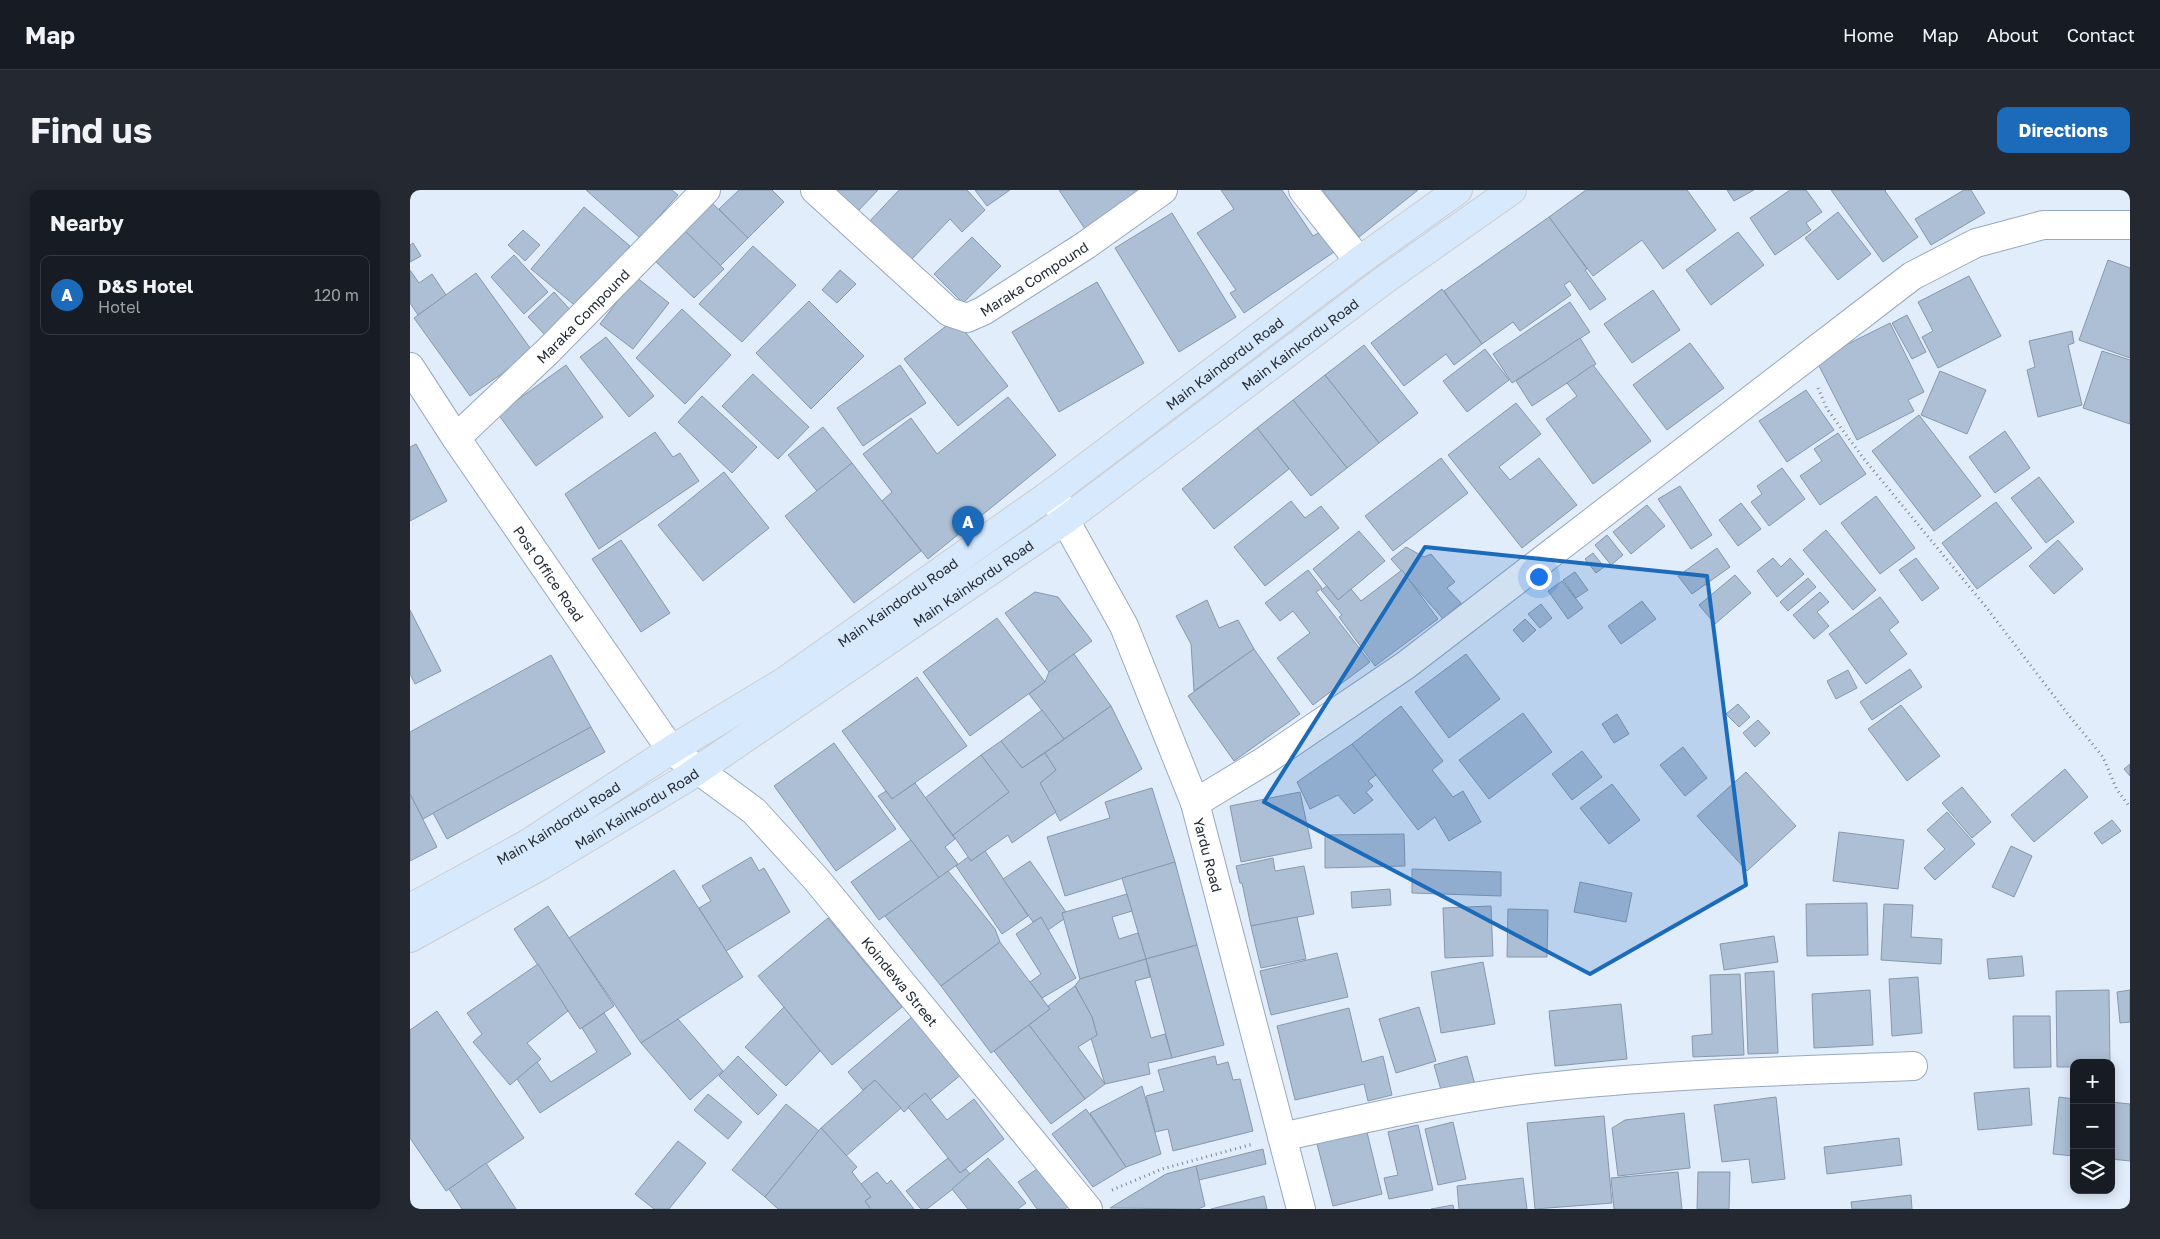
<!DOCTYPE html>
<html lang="en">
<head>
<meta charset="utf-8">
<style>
  :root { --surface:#171b24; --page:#242831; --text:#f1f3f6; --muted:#9ea1a6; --line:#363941; --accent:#1c6bba }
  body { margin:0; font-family:"Golos Text",sans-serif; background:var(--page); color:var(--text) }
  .controls { position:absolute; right:15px; bottom:15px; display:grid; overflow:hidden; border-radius:10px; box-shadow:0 2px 12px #0003 }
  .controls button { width:45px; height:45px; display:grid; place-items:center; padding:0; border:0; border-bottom:1px solid var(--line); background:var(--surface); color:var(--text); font:25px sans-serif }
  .you { position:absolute; left:1128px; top:386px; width:18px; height:18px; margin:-12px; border:4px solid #fff; border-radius:50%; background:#1a73e8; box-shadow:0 0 0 8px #1a73e833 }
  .badge { display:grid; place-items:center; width:32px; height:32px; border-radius:50%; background:var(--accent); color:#fff; font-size:16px; font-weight:700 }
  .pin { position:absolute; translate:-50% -41px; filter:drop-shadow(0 1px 2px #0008) }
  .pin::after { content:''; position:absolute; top:26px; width:18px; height:15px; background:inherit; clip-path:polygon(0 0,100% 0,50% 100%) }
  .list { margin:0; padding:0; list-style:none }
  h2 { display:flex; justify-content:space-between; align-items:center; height:65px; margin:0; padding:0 20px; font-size:21px }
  h2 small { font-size:16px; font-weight:400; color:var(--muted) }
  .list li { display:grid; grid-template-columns:32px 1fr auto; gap:15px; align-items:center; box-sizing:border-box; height:80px; margin:0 10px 10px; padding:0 10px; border:1px solid var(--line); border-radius:10px }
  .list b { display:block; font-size:19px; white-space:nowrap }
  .list p { margin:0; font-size:16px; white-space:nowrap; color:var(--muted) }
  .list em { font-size:16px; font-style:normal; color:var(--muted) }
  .icon { flex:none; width:28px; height:28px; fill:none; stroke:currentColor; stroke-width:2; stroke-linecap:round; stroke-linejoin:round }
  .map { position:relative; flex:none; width:1720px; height:1019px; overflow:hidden; border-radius:10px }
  header { display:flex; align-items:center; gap:30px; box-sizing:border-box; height:70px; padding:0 25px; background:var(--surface); border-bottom:1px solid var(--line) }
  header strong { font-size:24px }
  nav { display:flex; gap:28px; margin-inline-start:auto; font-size:18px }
  .intro { display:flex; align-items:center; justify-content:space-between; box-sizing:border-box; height:120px; padding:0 30px }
  h1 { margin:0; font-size:35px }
  .button { padding:12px 22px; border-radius:10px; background:var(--accent); color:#fff; font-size:18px; font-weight:700 }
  main { display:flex; gap:30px; padding:0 30px }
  aside { flex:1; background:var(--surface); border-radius:10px; box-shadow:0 2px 12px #0003 }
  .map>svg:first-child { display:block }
  .building { fill:#adbfd5; stroke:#8698ad }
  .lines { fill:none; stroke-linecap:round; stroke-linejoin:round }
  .minor-casing { stroke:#97a9bf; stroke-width:30 }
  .primary-casing { stroke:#cbcccf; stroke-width:30 }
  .path { stroke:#7b838f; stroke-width:3; stroke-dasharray:1 4; stroke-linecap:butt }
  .minor { stroke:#fff; stroke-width:28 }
  .primary { stroke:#d7e9fd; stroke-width:28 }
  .marked { fill:#1c6bba; fill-opacity:0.2; stroke:#1c6bba; stroke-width:4; stroke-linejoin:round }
  .labels { text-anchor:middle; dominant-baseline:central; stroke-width:5; stroke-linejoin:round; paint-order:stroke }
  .street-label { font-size:14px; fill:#252c35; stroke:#fff }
</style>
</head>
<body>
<header>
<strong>Map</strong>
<nav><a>Home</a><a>Map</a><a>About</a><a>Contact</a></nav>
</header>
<div class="intro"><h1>Find us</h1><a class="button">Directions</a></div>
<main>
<aside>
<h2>Nearby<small></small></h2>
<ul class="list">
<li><span class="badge">A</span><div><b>D&amp;S Hotel</b><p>Hotel</p></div><em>120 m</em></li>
</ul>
</aside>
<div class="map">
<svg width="1720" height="1019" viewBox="0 0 1720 1019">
  <rect width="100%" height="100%" fill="#e2edfb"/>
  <!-- building -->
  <g class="building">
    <polygon points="176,0 262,0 268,5 230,48"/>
    <polygon points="329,0 362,0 374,12 338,48 309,19"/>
    <polygon points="425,0 468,0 448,21"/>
    <polygon points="489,0 557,0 575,20 552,42 540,29 501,70 458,33"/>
    <polygon points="565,0 600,0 577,16"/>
    <polygon points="649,0 746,0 679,45"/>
    <polygon points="811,0 872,0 903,46 910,42 924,62 834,123 820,103 826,100 787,43 824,19"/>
    <polygon points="912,0 1008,0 949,47"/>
    <polygon points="1176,0 1277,0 1306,40 1253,79 1232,50 1183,86 1139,27"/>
    <polygon points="1317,0 1344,0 1324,11"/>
    <polygon points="1380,0 1396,0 1412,22 1396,33 1401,40 1365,65 1340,28"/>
    <polygon points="1421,0 1476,0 1475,1 1508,47 1473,72"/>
    <polygon points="1554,0 1561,0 1575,23 1521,55 1505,29"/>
    <polygon points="300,11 338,48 310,76 273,39"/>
    <polygon points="174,17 220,56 168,118 121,79"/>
    <polygon points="1428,22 1461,64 1428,90 1395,48"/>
    <polygon points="762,23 826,127 769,162 705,58"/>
    <polygon points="1139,27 1177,79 1175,80 1196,109 1180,120 1160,91 1154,95 1161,105 1110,141 1103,132 1072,154 1034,101"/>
    <polygon points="273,39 314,79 284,108 243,69"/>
    <polygon points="113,40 130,55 115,71 98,55"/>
    <polygon points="1328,42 1354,75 1301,115 1276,80"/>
    <polygon points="562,47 591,76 553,113 524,84"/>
    <polygon points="3,53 11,66 0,72 0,55"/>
    <polygon points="343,56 386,95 332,152 289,114"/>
    <polygon points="104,65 138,102 114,124 81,87"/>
    <polygon points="1698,70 1720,78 1720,168 1669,150"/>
    <polygon points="0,80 9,93 22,84 36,105 8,125 0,113"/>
    <polygon points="430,80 446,94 427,113 412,100"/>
    <polygon points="66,83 123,162 60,206 4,128"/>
    <polygon points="1559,86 1591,146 1528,178 1512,147 1523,141 1508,112"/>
    <polygon points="226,87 259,113 223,159 190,134"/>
    <polygon points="687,92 734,173 649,222 602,142"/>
    <polygon points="1032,99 1072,154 1044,175 1036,164 994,196 961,153"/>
    <polygon points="1243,100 1270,140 1222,173 1194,134"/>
    <polygon points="144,102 164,124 138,148 118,127"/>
    <polygon points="399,111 454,166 401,219 346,163"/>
    <polygon points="1160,112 1180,142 1102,193 1083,164"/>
    <polygon points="272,119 321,165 275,214 226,168"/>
    <polygon points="1497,125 1516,162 1502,169 1482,133"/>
    <polygon points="545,129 598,196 548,236 494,169"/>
    <polygon points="1480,133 1514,202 1498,210 1504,221 1447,250 1406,170"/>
    <polygon points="1662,141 1664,153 1658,155 1672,215 1628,227 1617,180 1625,177 1619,151"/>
    <polygon points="196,147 244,206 219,227 170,167"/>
    <polygon points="1170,148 1186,174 1122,216 1106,191"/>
    <polygon points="1280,153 1314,198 1257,240 1223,195"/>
    <polygon points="954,155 1008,223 969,253 915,185"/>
    <polygon points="1075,159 1099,190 1057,222 1033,191"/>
    <polygon points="1692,161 1720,170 1720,234 1673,218"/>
    <polygon points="156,175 193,227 126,276 88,224"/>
    <polygon points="490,175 516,213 453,256 427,218"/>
    <polygon points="1183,175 1241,251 1183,294 1136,229 1167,206 1157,193"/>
    <polygon points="1530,181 1576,200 1557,244 1511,225"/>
    <polygon points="343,184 399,237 368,269 312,216"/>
    <polygon points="915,185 969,253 937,278 883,210"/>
    <polygon points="1396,200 1424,240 1377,272 1349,231"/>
    <polygon points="292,206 347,257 322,283 268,232"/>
    <polygon points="598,207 646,265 518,369 472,311 482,302 453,264 501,228 527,264"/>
    <polygon points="883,210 937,278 901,306 847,238"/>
    <polygon points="1106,213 1131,244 1089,277 1100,290 1129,268 1167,315 1112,358 1038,265"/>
    <polygon points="1509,225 1571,306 1524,341 1462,261"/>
    <polygon points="413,237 442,273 407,301 378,265"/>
    <polygon points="847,238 879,279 804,339 772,299"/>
    <polygon points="1595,241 1620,278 1585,303 1559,267"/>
    <polygon points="245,242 263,267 270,263 289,291 189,359 155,304"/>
    <polygon points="1428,243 1456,284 1410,315 1390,286 1412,271 1404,259"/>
    <polygon points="6,254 37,311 0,331 0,257"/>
    <polygon points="1031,268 1058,303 983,361 955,326"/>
    <polygon points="442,273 511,361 444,413 375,326"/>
    <polygon points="1372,278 1395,309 1359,336 1341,312 1352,304 1347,296"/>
    <polygon points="314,282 359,338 293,391 248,335"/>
    <polygon points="1629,287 1664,332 1636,353 1601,308"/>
    <polygon points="1270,296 1302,345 1281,359 1248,309"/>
    <polygon points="1466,306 1505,358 1470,384 1431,333"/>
    <polygon points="881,311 895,328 911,316 929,338 855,396 824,357"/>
    <polygon points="1586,312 1622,358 1567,399 1532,353"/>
    <polygon points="1331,313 1351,339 1328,356 1309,330"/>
    <polygon points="1237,315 1255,336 1221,364 1203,342"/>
    <polygon points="1416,340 1466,400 1443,420 1393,360"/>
    <polygon points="949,341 975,371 928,410 903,379"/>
    <polygon points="1197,345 1213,365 1201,375 1185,355"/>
    <polygon points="211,350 260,423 231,442 182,369"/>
    <polygon points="1648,350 1673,379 1644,404 1619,376"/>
    <polygon points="996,357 1014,367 1021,364 1045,392 1037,398 1051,413 1033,429 981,369"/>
    <polygon points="1307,358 1320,377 1282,404 1268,386"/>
    <polygon points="1183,363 1194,377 1186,383 1175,369"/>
    <polygon points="1363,368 1371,377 1380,368 1394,384 1367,407 1347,381"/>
    <polygon points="1506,368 1529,398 1512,411 1489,380"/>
    <polygon points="898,380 912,398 906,402 960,472 903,515 867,468 900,443 883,421 870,431 855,413"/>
    <polygon points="992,380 1028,429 965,476 929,427 932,425 911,400 917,396 928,410 941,399 951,411"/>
    <polygon points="1165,382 1178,400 1166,408 1153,390"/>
    <polygon points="1325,385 1341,403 1305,434 1289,415"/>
    <polygon points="1398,388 1406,397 1378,421 1370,412"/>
    <polygon points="1152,391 1173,418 1158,429 1138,401"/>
    <polygon points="625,402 648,407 682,451 639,482 595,423"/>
    <polygon points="1410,402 1419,412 1407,422 1419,436 1404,449 1383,425"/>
    <polygon points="1470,407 1489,432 1479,440 1497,464 1456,494 1419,444"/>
    <polygon points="797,410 809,438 828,430 844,459 784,501 781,454 766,426"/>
    <polygon points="1232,411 1246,429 1211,454 1198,436"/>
    <polygon points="1131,414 1142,428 1130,438 1118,424"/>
    <polygon points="0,420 31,481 5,494 0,484"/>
    <polygon points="587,428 635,492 560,546 513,482"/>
    <polygon points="1115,429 1126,440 1113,452 1103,440"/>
    <polygon points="844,459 890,524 824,571 778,506"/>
    <polygon points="664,464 701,516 654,549 619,504 635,492 639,482"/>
    <polygon points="1056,464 1090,509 1039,548 1005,502"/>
    <polygon points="141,465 181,537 13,629 0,604 0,542"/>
    <polygon points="1500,479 1512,497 1462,530 1450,512"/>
    <polygon points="1438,480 1447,498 1426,509 1417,491"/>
    <polygon points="507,487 557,556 482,609 432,541"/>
    <polygon points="1328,514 1340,527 1329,537 1316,524"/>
    <polygon points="1491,515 1530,566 1497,591 1458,539"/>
    <polygon points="701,516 732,579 650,631 630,593 646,580 635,563"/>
    <polygon points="991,516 1033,571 1022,580 1043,607 1053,601 1071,632 1039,651 1025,627 1008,640 942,554"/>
    <polygon points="632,520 654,549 612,578 591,551"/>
    <polygon points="1113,523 1142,562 1079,609 1049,570"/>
    <polygon points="1207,524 1219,544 1204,553 1192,534"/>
    <polygon points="1348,530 1360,543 1345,557 1333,543"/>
    <polygon points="181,537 195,562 37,649 23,623"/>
    <polygon points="591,551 612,578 635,563 646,580 630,593 646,622 602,653 598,645 561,671 543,645 599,602 571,565"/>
    <polygon points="424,553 486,639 426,681 364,596"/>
    <polygon points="942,554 966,585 958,591 963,596 956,602 963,610 944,624 928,605 900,619 887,592"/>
    <polygon points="1273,557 1297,588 1275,606 1250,575"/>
    <polygon points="1172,561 1192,587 1162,610 1142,584"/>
    <polygon points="571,565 599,602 543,645 515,608"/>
    <polygon points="1720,574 1720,586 1714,579"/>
    <polygon points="1655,579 1678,607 1624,652 1601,625"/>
    <polygon points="1336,582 1386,636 1337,681 1287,626"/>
    <polygon points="505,593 545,649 535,657 548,674 529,688 468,606 476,601 482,609"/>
    <polygon points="1202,594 1230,630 1199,654 1170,618"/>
    <polygon points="1552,597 1581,632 1562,648 1532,613"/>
    <polygon points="742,598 765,672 655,706 637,647 700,628 695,612"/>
    <polygon points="890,602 902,658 831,672 820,616"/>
    <polygon points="0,604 27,657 0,671"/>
    <polygon points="1537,622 1565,654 1525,690 1514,678 1535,659 1517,640"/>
    <polygon points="1702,630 1711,641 1692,654 1684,643"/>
    <polygon points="1429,642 1494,650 1488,699 1423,691"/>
    <polygon points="994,644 995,676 915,678 915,645"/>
    <polygon points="501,650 529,688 469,730 441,692"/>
    <polygon points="1601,656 1622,666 1604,707 1582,697"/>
    <polygon points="575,661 618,726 592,744 546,676 558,667 561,671"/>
    <polygon points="341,667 349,681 354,678 380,722 316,761 289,718 301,711 292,696"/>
    <polygon points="863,668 865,681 894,676 904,724 841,736 832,693 830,693 826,676"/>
    <polygon points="620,671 656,722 652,723 654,729 638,740 631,727 623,732 593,689"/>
    <polygon points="765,672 787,755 736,769 712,688"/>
    <polygon points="1002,679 1091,682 1091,706 1002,703"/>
    <polygon points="264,680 333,787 231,853 159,748"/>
    <polygon points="538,681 585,739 590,752 531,796 475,726"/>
    <polygon points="1170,692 1222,703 1216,732 1164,722"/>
    <polygon points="980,699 981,715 942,718 941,702"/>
    <polygon points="717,704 722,721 702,727 709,749 728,743 736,769 670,789 652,723"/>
    <polygon points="1457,713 1458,765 1397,766 1396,714"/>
    <polygon points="1474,714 1503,715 1501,747 1532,749 1531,774 1471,770"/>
    <polygon points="138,716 204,816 170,839 104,739"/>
    <polygon points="1081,716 1083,766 1035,768 1033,718"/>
    <polygon points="1098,719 1138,720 1137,767 1097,767"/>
    <polygon points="631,727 666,788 632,808 620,792 631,784 606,744"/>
    <polygon points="887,727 896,769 851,778 841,736"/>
    <polygon points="418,728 492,817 422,875 348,786"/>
    <polygon points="1364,746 1368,772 1314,780 1310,754"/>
    <polygon points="590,752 640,819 581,863 531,796"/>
    <polygon points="787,755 814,855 762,868 736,769"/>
    <polygon points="927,763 938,807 861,825 850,781"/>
    <polygon points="1612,766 1614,786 1579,789 1577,769"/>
    <polygon points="736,769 740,787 725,791 741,848 755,844 762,868 738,873 740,884 695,894 681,848 687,845 682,827 665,796 670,789"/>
    <polygon points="1073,772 1085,834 1031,843 1021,782"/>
    <polygon points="128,774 158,821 117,853 131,869 100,895 63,852 72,844 57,823"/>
    <polygon points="1364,781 1368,863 1338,864 1335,783"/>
    <polygon points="1330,784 1334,865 1283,867 1282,846 1302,844 1300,785"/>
    <polygon points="1508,787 1512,843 1482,846 1479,789"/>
    <polygon points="665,796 682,827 687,845 668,857 695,894 675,909 619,835 640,819 638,816"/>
    <polygon points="1460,800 1463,855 1404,858 1402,804"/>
    <polygon points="1699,800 1700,873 1664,873 1664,877 1647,877 1646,801"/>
    <polygon points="1720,800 1720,832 1710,833 1707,802"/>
    <polygon points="1211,814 1217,869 1145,876 1139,821"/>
    <polygon points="374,817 410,861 376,896 335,857"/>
    <polygon points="1009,817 1026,871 986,883 969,829"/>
    <polygon points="939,818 952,872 973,866 982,905 958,911 954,894 885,910 867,836"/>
    <polygon points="27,821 114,948 36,1001 0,948 0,840"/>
    <polygon points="194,823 221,864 130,923 107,889 127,872 141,892 187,862 172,838"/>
    <polygon points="503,826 552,884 520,910 515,903 494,922 465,890 453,900 438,882"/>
    <polygon points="1603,826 1640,826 1641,877 1604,878"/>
    <polygon points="268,829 313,881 280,910 231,853"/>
    <polygon points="619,835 675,909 641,934 584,861"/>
    <polygon points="328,866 367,905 348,925 309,886"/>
    <polygon points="805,866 807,875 818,872 823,890 830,889 843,941 763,961 758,939 745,942 736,906 754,901 748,880"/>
    <polygon points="1057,866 1066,898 1033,907 1024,875"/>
    <polygon points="465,890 491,918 436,966 411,938"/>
    <polygon points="732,896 751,964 716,977 680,923"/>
    <polygon points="1619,898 1622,935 1568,940 1564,903"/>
    <polygon points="515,903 537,930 564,909 594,949 550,983 498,917"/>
    <polygon points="298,904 332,932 318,949 284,920"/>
    <polygon points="1366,907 1375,989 1342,993 1339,969 1312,972 1304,915"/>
    <polygon points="1649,907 1664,909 1664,966 1643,964"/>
    <polygon points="1701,912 1720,914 1720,971 1701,969"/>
    <polygon points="376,914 409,941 355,1007 322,980"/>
    <polygon points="676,919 716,977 683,997 642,944"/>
    <polygon points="1274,923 1280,978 1208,986 1202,938 1215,930"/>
    <polygon points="1194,926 1202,1013 1125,1019 1117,933"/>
    <polygon points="1043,932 1056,989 1028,995 1015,939"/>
    <polygon points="1008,935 1023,1000 979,1009 974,988 988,985 978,942"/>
    <polygon points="411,938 447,977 442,982 461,1007 455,1011 460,1018 458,1019 368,1019 355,1007"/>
    <polygon points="956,938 972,1004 923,1016 906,950"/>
    <polygon points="1489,948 1492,975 1417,984 1414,957"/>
    <polygon points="268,951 296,973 259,1019 244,1019 225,1004"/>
    <polygon points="853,959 856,974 789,990 786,976"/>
    <polygon points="538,968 550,983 556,979 561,985 517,1019 511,1019 496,1001"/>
    <polygon points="578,968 616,1013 608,1019 558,1019 542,999"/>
    <polygon points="76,973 106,1019 52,1019 39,999"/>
    <polygon points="786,976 795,1016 788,1019 700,1018 756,984"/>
    <polygon points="630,977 658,1017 655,1019 627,1019 608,992"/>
    <polygon points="467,982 477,994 481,990 504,1019 461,1019 455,1011 461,1007 451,994"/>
    <polygon points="1268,982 1272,1019 1204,1019 1201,988"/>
    <polygon points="1288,982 1320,982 1319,1019 1287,1019"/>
    <polygon points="1113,988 1117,1019 1049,1019 1047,996"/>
    <polygon points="1501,1005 1502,1019 1442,1019 1441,1012"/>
    <polygon points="854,1006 857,1019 801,1019"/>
    <polygon points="1043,1015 1044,1019 1021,1019"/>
  </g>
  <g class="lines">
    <defs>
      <g id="minor">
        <path id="s1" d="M405,0L539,122L557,128L573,121L676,55L753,0"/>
        <polyline points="893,0 949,71"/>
        <path id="s2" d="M0,177L46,248L261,560L344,621L406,689L678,1019"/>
        <path id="s3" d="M46,248L138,161L296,0"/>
        <path id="s4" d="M643,302L655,330L714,436L785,613L891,1019"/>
        <polyline points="785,613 856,570 996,475 1502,86 1566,53 1633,35 1720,35"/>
        <path d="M872,947C957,928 1041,908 1128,898C1252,884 1378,881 1503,876"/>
      </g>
      <g id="primary">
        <path id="s5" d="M0,718L117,654L261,560L375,491L643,302L949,71L1048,0"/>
        <path id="s6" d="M0,748L132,675L275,589L655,330L977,88L1102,0"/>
      </g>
    </defs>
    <!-- minor casing -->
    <use href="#minor" class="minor-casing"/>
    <!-- primary casing -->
    <use href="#primary" class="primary-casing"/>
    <!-- path -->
    <g class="path">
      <polyline points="1408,198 1417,219 1454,269 1576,417 1657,523 1693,567 1707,600 1720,617"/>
      <polyline points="702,1000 752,979 843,954"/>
    </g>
    <!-- minor -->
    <use href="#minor" class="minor"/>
    <!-- primary -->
    <use href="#primary" class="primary"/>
  </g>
  <!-- marked area -->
  <path class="marked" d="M1015,357L1297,386L1336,695L1180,784L854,612Z"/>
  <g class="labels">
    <!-- street labels -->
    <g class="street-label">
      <text stroke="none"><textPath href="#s1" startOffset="278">Maraka Compound</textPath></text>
      <text stroke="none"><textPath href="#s3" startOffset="176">Maraka Compound</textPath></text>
      <text stroke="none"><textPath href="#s6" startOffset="1071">Main Kainkordu Road</textPath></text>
      <text stroke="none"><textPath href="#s5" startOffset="981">Main Kaindordu Road</textPath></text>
      <text stroke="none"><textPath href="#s2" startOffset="249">Post Office Road</textPath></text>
      <text stroke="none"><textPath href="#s6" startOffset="666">Main Kainkordu Road</textPath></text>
      <text stroke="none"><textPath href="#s5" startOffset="576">Main Kaindordu Road</textPath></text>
      <text stroke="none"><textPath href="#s6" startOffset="261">Main Kainkordu Road</textPath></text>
      <text stroke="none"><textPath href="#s5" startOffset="171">Main Kaindordu Road</textPath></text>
      <text stroke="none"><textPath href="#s4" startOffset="396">Yardu Road</textPath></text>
      <text stroke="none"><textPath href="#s2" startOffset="791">Koindewa Street</textPath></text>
    </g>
  </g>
</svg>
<div class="controls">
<button>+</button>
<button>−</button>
<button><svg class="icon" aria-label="layers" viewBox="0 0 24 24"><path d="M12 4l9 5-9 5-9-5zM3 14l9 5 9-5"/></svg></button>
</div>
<div class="you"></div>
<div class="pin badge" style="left:558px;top:357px">A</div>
</div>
</main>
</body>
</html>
